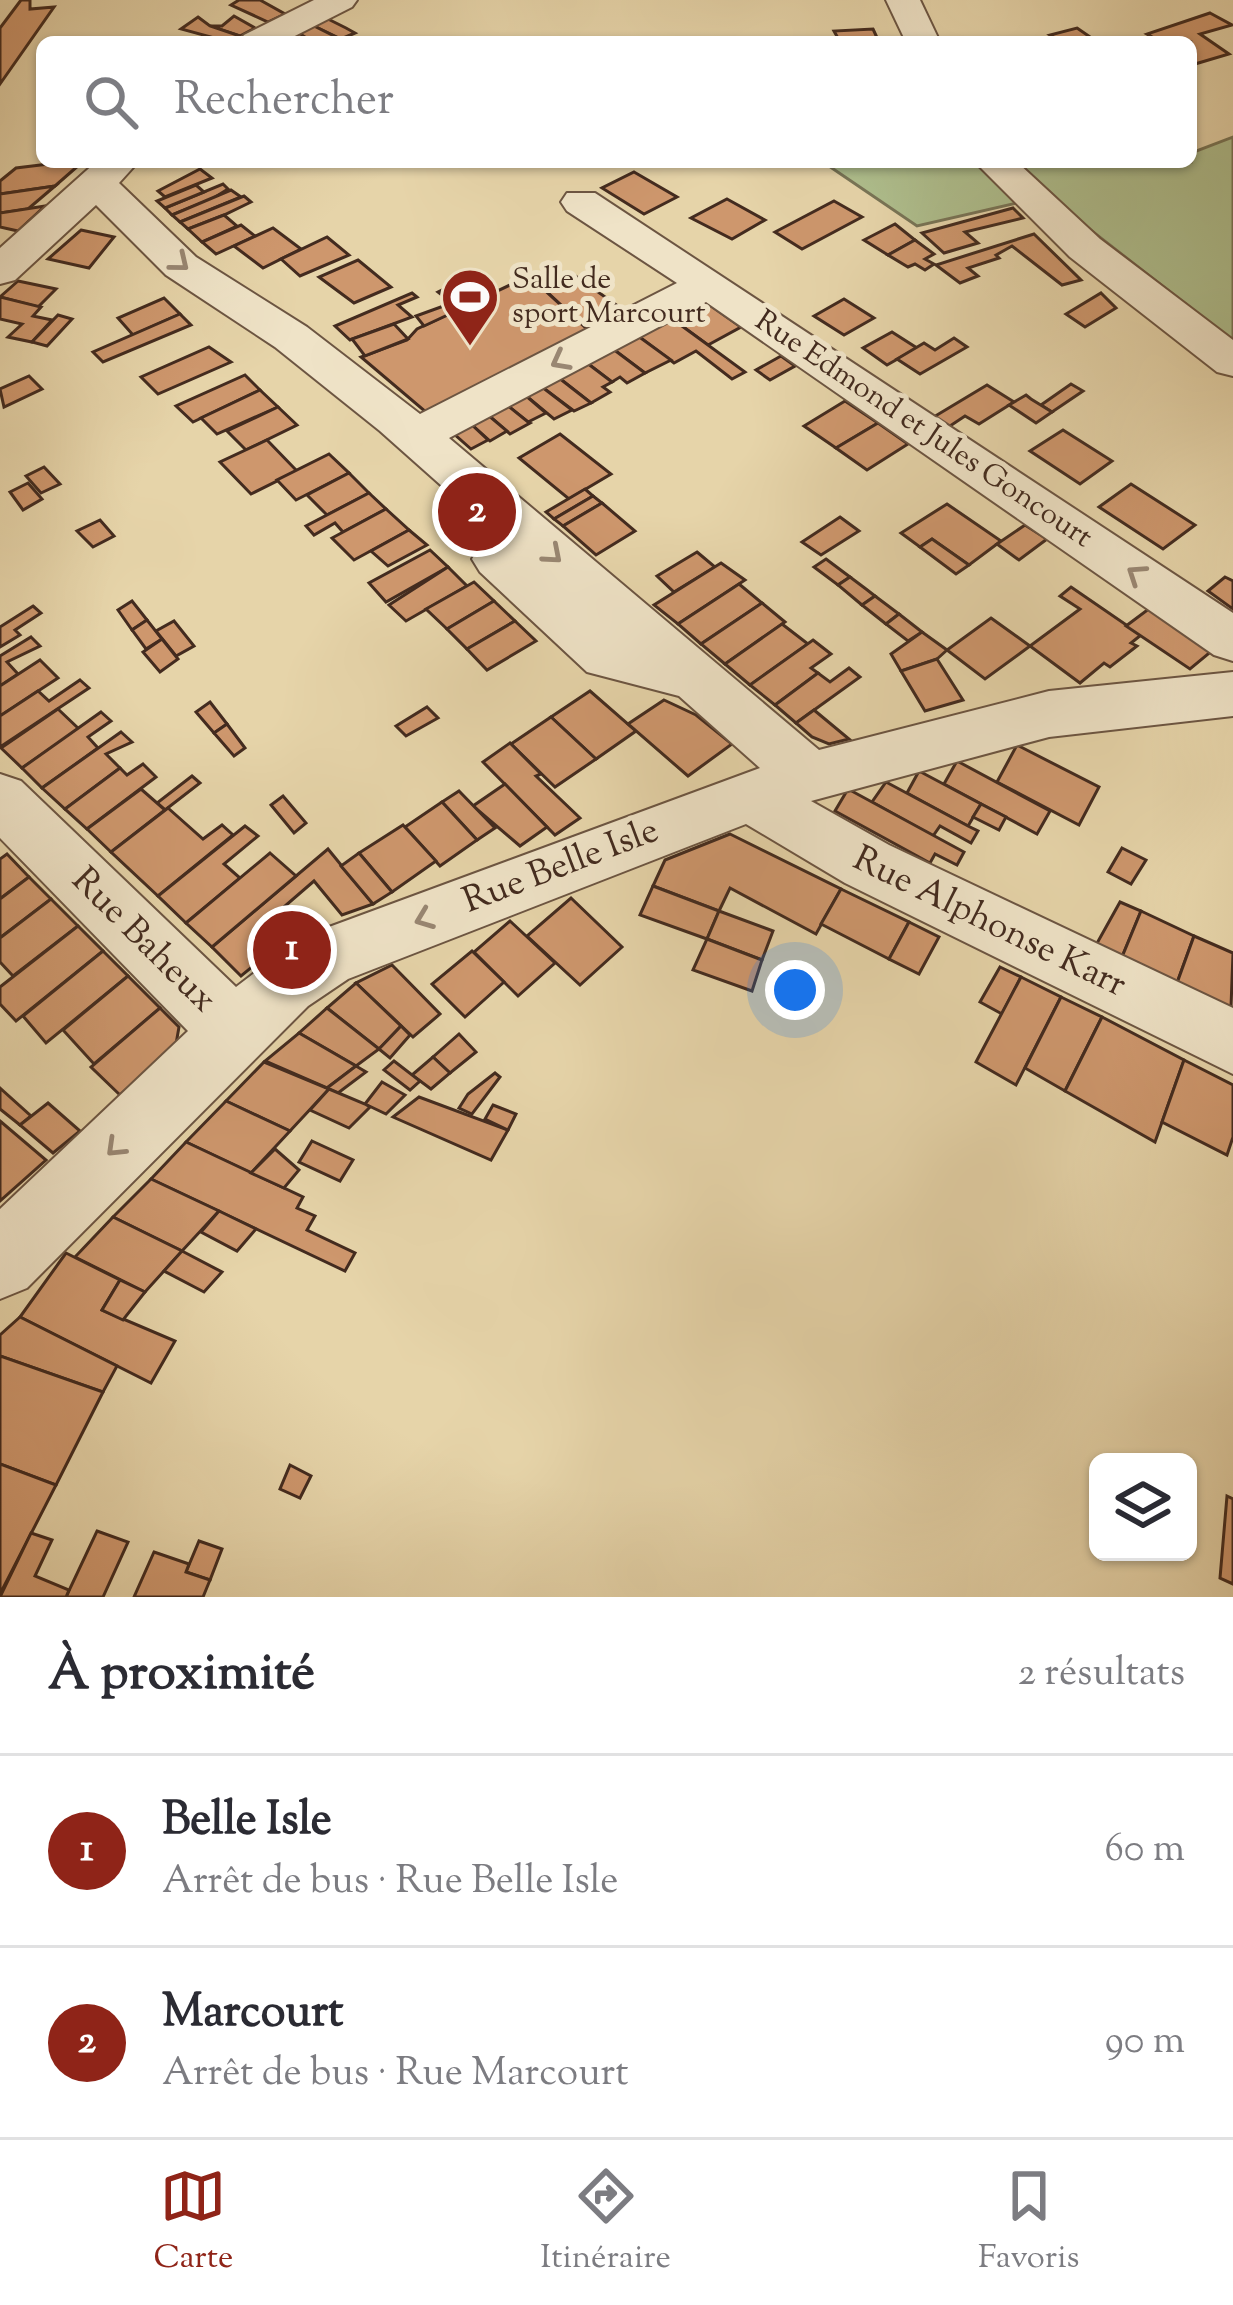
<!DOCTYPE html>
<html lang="fr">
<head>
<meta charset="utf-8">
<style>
  :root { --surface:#fff; --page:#f2f2f3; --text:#2b2b33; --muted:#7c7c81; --line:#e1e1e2; --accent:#8f2418 }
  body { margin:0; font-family:"Sorts Mill Goudy",serif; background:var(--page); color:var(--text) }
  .controls { position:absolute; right:36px; bottom:36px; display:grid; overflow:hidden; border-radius:18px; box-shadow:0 3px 9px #0004 }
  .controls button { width:108px; height:108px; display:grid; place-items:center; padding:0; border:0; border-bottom:3px solid var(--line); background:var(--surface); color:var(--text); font:60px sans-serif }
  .you { position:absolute; left:795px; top:990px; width:42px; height:42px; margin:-30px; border:9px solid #fff; border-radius:50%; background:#1a73e8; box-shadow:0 0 0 18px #1a73e833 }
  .badge { display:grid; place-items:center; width:78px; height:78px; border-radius:50%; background:var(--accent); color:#fff; font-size:39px; font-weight:700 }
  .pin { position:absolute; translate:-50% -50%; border:6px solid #fff; box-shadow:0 3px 12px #0006 }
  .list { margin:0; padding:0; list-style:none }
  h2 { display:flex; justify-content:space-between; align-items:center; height:156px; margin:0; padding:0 48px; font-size:51px }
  h2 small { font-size:39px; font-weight:400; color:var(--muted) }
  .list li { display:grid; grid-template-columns:78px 1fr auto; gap:36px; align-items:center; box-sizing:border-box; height:192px; padding:0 48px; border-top:3px solid var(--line) }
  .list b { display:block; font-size:45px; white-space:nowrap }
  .list p { margin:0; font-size:39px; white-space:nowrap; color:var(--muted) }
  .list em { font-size:39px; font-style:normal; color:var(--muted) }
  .icon { flex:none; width:66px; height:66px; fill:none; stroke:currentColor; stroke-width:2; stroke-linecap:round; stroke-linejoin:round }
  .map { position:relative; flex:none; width:1233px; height:1597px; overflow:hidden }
  .search { position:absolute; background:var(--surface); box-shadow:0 3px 9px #0004; left:36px; right:36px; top:36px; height:132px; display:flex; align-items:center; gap:30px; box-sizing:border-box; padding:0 42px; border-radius:18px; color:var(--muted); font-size:45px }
  .sheet { height:540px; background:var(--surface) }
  nav { display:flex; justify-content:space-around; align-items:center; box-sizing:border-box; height:168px; border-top:3px solid var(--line); background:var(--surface); font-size:33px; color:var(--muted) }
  nav a { display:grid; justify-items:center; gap:6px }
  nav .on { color:var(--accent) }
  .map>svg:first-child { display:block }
  .green { fill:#aebe8d; stroke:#787456; stroke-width:3 }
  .building { fill:#ce976d; stroke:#432b1f; stroke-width:3 }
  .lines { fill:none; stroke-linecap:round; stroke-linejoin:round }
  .minor-casing { stroke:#6c5542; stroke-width:4 }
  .minor { fill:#efe3c7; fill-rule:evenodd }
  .oneway { stroke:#998773 }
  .labels { text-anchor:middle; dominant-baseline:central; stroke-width:10; stroke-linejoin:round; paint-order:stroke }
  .far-poi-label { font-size:30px; fill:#432b1f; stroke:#efe3c7; text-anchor:start }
  .far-street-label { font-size:30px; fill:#432b1f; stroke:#efe3c7 }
  .street-label { font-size:36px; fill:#432b1f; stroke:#efe3c7 }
</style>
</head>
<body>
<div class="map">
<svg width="1233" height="1597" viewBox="0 0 1233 1597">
  <rect width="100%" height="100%" fill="#e6d4a9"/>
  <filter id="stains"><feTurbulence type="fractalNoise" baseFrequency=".00167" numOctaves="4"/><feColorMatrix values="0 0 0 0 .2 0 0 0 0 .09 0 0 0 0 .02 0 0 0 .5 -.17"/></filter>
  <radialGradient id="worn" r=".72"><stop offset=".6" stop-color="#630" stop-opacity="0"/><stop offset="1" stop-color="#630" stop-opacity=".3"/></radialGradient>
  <!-- green -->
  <polygon class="green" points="1233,137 1233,341 1047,196 917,226 823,162 1191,162 1191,153"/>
  <!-- building -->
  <g class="building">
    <polygon points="21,0 30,0 30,9 54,7 0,84 0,28"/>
    <polygon points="239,0 260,0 285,14 268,22 231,5"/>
    <polygon points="1210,13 1232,25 1200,34 1229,54 1195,64 1191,42 1161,42 1147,34"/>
    <polygon points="234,16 255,28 240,36 210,26 222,26"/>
    <polygon points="198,17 210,26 240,36 229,42 181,29"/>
    <polygon points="326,18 346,28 355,33 341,39 312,25"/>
    <polygon points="312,25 346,42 313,42 297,32"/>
    <polygon points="1077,28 1096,41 1040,42 1055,38 1050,35"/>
    <polygon points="873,29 879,42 839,40 834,31"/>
    <polygon points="65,162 79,165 55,186 0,194 0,181 16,168"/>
    <polygon points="200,169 212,178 165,197 158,191"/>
    <polygon points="634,172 677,197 644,214 602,188"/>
    <polygon points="223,184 228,189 212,199 172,215 165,208"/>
    <polygon points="196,185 204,192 165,208 157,201"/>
    <polygon points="55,186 28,209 0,213 0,194"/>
    <polygon points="231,190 241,197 180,222 172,215"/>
    <polygon points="244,196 251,202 224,215 188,229 180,222"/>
    <polygon points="727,199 765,220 732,239 691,218"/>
    <polygon points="834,201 862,217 802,249 775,232"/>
    <polygon points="45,206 18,231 0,227 0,213"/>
    <polygon points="1013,208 1023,218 965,232 978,243 944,253 922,233"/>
    <polygon points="224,215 237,226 202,242 188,229"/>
    <polygon points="895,224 915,240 888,255 864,240"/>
    <polygon points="241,225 255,236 216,254 202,242"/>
    <polygon points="273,228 301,249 263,268 234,246"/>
    <polygon points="81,230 114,237 89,268 48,259"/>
    <polygon points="1034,234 1081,280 1062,285 1012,246 996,255 999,258 968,268 978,276 960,283 936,265"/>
    <polygon points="327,237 349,255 300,276 281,259"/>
    <polygon points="915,240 934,254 925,259 934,264 925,270 915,264 908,267 888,255"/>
    <polygon points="358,260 391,287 354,303 319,277"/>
    <polygon points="574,275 625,311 589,331 545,290"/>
    <polygon points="470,276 493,293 460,309 438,292"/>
    <polygon points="529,276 589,331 427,413 361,357 407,340 417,329"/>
    <polygon points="18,281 56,289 38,307 0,297"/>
    <polygon points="412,293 417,297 398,305 412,317 350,340 335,326"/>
    <polygon points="1101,293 1116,308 1085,327 1066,314"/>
    <polygon points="0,297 41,307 33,316 52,320 32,342 8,337 22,324 0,319"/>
    <polygon points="164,298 180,314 133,335 118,318"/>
    <polygon points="844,299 874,318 844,335 814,316"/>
    <polygon points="449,304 456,311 424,326 416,316"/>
    <polygon points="697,304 710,305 741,327 708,345 671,318"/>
    <polygon points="180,314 191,325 103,362 93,352"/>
    <polygon points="58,315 72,319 47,346 32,342"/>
    <polygon points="671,318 745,372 732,379 696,351 674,363 638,336"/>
    <polygon points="394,324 408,339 365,356 352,339"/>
    <polygon points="892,332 917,348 887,365 863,348"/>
    <polygon points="638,336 671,360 645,373 613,349"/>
    <polygon points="954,338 967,347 920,374 897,359 924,343 935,350"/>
    <polygon points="209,347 231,362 158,394 141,377"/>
    <polygon points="613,349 645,373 627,383 620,377 612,382 587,363"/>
    <polygon points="781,356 795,366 770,380 756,370"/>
    <polygon points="587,363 612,382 603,387 610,392 591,403 559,378"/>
    <polygon points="245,375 260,390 193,422 176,406"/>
    <polygon points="29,376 42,389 4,407 0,389"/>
    <polygon points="559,378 591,403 574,411 542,387"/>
    <polygon points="1071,384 1083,391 1052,412 1041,405"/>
    <polygon points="987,385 1014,402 979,424 965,416 947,428 932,418"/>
    <polygon points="542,387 572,410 554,419 525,395"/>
    <polygon points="260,390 278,407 217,434 201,418"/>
    <polygon points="525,395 546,413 528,422 507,405"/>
    <polygon points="1026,395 1031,399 1052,412 1036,423 1009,405"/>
    <polygon points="845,401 878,423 836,448 804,426"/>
    <polygon points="507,405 528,422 530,423 510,434 488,415"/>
    <polygon points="278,407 297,425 246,450 227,431"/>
    <polygon points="488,415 507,431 490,441 471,424"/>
    <polygon points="878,423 908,444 867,470 836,448"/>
    <polygon points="471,424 488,440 471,449 453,433"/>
    <polygon points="1063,430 1112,461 1080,484 1030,451"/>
    <polygon points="560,434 611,474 569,499 519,458"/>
    <polygon points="267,440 297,471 251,494 220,462"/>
    <polygon points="329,454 349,473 296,500 277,480"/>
    <polygon points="44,467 60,484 41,493 26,476"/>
    <polygon points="349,473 369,493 327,515 307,495"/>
    <polygon points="28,483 42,499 23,510 10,492"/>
    <polygon points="1131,484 1195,525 1163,549 1099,507"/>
    <polygon points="585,489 593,496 554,519 546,512"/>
    <polygon points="369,493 386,509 343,532 335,523 314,535 306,526"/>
    <polygon points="593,496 602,503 563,526 554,519"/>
    <polygon points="602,503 635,531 596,555 563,526"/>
    <polygon points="947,504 1001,541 969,565 932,539 920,547 901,533"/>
    <polygon points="386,509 409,530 354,560 332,538"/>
    <polygon points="840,517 859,531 821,555 802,542"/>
    <polygon points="100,520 114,536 93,547 77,531"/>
    <polygon points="1025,525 1047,539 1019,560 997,544"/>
    <polygon points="409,530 427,545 388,566 371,551"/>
    <polygon points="932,539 969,565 956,574 920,547"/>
    <polygon points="430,550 448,567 386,602 369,583"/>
    <polygon points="697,552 715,567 674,592 657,576"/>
    <polygon points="826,559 850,577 838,585 814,567"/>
    <polygon points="721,563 745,580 678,624 654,605"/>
    <polygon points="448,567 467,586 406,621 389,605"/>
    <polygon points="850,577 866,589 875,596 862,605 838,585"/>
    <polygon points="1225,577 1233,581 1233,609 1208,591"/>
    <polygon points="474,582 494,601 447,629 426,609"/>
    <polygon points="739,584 762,603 701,644 678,624"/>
    <polygon points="1071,587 1141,635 1131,643 1137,646 1110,667 1104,663 1080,683 1030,646 1080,609 1060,596"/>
    <polygon points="875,596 899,614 886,624 862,605"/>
    <polygon points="132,601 147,620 132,630 118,610"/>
    <polygon points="494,601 515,621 467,649 447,629"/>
    <polygon points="762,603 785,622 725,664 701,644"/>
    <polygon points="33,606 41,613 15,630 20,635 0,647 0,627"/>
    <polygon points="1150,608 1213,650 1190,669 1126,626"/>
    <polygon points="899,614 922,632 908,641 886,624"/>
    <polygon points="991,618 1030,646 985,679 947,650"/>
    <polygon points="147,620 162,639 146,649 132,630"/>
    <polygon points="174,621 194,646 176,656 156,631"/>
    <polygon points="515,621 536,641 487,670 467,649"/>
    <polygon points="782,624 808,644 750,685 725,664"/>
    <polygon points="922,632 947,650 937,659 901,671 891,654"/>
    <polygon points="31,637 40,646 7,662 18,674 0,686 0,656"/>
    <polygon points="162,639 178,659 160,672 143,652"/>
    <polygon points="813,640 831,654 811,668 818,673 775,705 750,685"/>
    <polygon points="937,659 963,700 925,711 901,671"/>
    <polygon points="40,660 58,678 0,716 0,686"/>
    <polygon points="849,668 860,677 796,723 775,705 818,673 830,682"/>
    <polygon points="80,680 89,688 0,747 0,716 38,691 49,701"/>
    <polygon points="590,691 636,731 596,759 551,717"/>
    <polygon points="664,700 696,715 732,744 688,776 628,724"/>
    <polygon points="210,702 227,724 214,733 196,712"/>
    <polygon points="427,707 438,718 406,736 396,726"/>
    <polygon points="58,709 79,729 22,768 1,748"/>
    <polygon points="814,710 849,739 829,744 812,737 796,723"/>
    <polygon points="101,712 111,721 88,737 98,748 42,788 22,768"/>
    <polygon points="551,717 596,759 555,787 511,744"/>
    <polygon points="227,724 245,748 234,756 214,733"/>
    <polygon points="121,732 132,742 106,754 120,768 65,809 42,788"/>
    <polygon points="510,743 541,774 536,776 580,818 555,835 483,762"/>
    <polygon points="1017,745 1099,787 1079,825 997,782"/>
    <polygon points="957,761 1050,811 1037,834 944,784"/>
    <polygon points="143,764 156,777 87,829 65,809 120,768 127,775"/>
    <polygon points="919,771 981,804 968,826 907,793"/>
    <polygon points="192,776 200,783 165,810 157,803"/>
    <polygon points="886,782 968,826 978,831 971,843 940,826 933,836 872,802"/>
    <polygon points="505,784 547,827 520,846 473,806"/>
    <polygon points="141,789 165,810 111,852 87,829"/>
    <polygon points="848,789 964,852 957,865 935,854 930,863 835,811"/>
    <polygon points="459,791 495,828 477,840 442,802"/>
    <polygon points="283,796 306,823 294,833 271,805"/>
    <polygon points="442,802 477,840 440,866 405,827"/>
    <polygon points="981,804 1006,817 999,830 973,817"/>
    <polygon points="168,808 203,839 222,825 233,835 158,896 111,852"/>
    <polygon points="403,825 436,861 392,892 359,853"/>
    <polygon points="245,826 258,836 224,864 240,878 186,923 158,896"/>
    <polygon points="730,834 841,889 816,934 730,888 719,911 653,886 665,860"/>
    <polygon points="1122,848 1146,860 1131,884 1108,872"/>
    <polygon points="328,849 373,904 342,915 314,881 278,912 297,930 241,976 212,947"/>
    <polygon points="270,853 296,876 212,947 186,923"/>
    <polygon points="359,853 392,892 373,904 341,866"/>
    <polygon points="7,854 29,877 0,899 0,859"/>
    <polygon points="29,877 51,899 0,938 0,899"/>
    <polygon points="653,886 719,911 707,939 640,915"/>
    <polygon points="841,889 909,922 889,959 821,924"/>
    <polygon points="571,898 622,947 580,985 527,936"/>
    <polygon points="51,899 78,926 13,976 0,962 0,938"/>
    <polygon points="1120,902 1141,911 1122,957 1096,945"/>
    <polygon points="719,911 773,931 762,960 707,939"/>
    <polygon points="1141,911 1194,936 1177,983 1122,957"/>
    <polygon points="510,921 555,963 518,996 474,952"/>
    <polygon points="909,922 939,937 919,974 889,959"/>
    <polygon points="78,926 103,951 16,1021 0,1004 0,987"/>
    <polygon points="1194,936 1233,953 1231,1007 1177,983"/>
    <polygon points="707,939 762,960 752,991 693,970"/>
    <polygon points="103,951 128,976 46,1043 23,1016"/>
    <polygon points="472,951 504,982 465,1017 432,984"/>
    <polygon points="392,965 440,1014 413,1037 356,983"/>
    <polygon points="1000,967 1021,977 1002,1014 980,1002"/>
    <polygon points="128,976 160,1008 94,1064 63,1030"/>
    <polygon points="1021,977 1061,997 1016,1085 976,1062"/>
    <polygon points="356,983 401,1026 379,1049 327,1008"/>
    <polygon points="1061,997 1102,1017 1065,1091 1025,1068"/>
    <polygon points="160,1008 179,1027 176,1044 120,1095 91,1067"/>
    <polygon points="327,1008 379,1049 356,1066 299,1033"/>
    <polygon points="1102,1017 1184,1060 1155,1142 1065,1091"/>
    <polygon points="401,1026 410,1035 390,1058 379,1049"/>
    <polygon points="299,1033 356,1066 327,1088 265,1061"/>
    <polygon points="459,1034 476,1052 450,1073 433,1057"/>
    <polygon points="433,1057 450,1073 431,1089 412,1075"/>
    <polygon points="1184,1060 1233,1085 1233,1137 1227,1155 1162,1122"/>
    <polygon points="394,1061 420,1081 410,1090 384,1070"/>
    <polygon points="264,1062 329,1089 290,1131 226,1101"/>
    <polygon points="356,1066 366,1072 338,1093 327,1088"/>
    <polygon points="495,1073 500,1077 472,1114 459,1108 468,1094"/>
    <polygon points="382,1082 405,1095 386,1114 365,1104"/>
    <polygon points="0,1088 31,1116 20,1125 0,1109"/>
    <polygon points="329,1089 365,1104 370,1107 349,1128 310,1110"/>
    <polygon points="419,1097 508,1130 491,1160 393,1117"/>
    <polygon points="226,1101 290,1131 251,1173 186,1142"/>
    <polygon points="48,1103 80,1131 53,1153 20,1125"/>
    <polygon points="493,1105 516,1114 508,1130 485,1119"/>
    <polygon points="0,1121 46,1160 0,1201"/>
    <polygon points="312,1141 353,1160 340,1181 299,1162"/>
    <polygon points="186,1142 303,1197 297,1208 315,1216 307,1230 355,1253 345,1271 151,1179"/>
    <polygon points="275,1149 299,1170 284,1188 251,1173"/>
    <polygon points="151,1179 219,1211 182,1251 113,1217"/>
    <polygon points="219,1211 256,1229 237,1251 201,1232"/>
    <polygon points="113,1217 182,1251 145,1292 75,1257"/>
    <polygon points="182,1251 222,1272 204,1292 164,1271"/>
    <polygon points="66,1253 120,1280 102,1310 175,1341 151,1383 20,1317"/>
    <polygon points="120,1280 145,1292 123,1320 102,1310"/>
    <polygon points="20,1317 117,1366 103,1392 0,1356 0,1335"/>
    <polygon points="0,1356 103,1392 56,1485 0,1464"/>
    <polygon points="0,1464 56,1485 0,1594"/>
    <polygon points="290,1465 311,1476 300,1498 280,1489"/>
    <polygon points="1227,1496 1233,1499 1233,1584 1220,1578"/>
    <polygon points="97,1531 128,1542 103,1597 66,1597"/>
    <polygon points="31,1533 52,1540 35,1576 69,1590 66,1597 0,1597"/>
    <polygon points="199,1541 222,1549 210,1580 186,1572"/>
    <polygon points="154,1552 189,1564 186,1572 210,1580 203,1597 134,1597"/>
  </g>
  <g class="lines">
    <defs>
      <g id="minor">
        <polygon points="314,0 357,0 352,7 283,42 239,42 244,35"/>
        <polygon points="886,0 920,0 940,42 906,42"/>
        <polygon points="96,162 138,162 119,183 196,257 307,327 420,414 677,283 567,211 561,202 567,193 595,193 1233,613 1233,661 1214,655 706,302 449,438 819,750 1049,691 1233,672 1233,716 1049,737 811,801 889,845 1233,1008 1233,1074 845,883 746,824 348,979 308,1006 27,1288 0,1299 0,1209 188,1031 0,838 0,774 21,781 236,987 302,937 760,768 679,696 587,672 480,572 472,559 480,546 506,543 380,431 275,347 166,275 96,205 15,280 0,284 0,248"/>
        <polygon points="975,162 1017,162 1100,239 1233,340 1233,376 1217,372 1070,257"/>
      </g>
    </defs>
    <!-- minor casing -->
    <use href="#minor" class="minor-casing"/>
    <!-- minor -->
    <use href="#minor" class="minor"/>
  </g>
  <!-- one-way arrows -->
  <defs><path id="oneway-chevron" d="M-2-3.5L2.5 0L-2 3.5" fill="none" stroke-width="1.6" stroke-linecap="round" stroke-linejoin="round" transform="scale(3)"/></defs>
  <g class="oneway">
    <use href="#oneway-chevron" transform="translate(180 263) rotate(39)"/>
    <use href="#oneway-chevron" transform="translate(560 361) rotate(152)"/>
    <use href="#oneway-chevron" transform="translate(553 555) rotate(41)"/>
    <use href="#oneway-chevron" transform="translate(1136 574) rotate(-146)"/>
    <use href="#oneway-chevron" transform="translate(424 919) rotate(159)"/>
    <use href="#oneway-chevron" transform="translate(115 1148) rotate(136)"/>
  </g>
  <!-- icons -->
  <defs>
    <symbol id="stadium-pin" viewBox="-11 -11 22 30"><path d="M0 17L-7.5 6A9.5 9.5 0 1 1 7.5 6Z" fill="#8f2418" stroke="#efe3c7"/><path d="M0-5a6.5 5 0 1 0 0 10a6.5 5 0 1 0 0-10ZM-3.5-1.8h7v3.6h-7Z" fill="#fff"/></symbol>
  </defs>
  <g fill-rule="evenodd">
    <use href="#stadium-pin" x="437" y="264" width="66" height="90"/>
  </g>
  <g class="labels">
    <!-- far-poi labels -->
    <g class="far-poi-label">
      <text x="512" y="280">Salle de<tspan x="512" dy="34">sport Marcourt</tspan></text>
    </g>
    <!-- far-street labels -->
    <g class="far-street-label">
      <text transform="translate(923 430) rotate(34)">Rue Edmond et Jules Goncourt</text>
    </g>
    <!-- street labels -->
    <g class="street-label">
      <text transform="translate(561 867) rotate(-21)">Rue Belle Isle</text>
      <text transform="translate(989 923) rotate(26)">Rue Alphonse Karr</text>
      <text transform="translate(143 941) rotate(45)">Rue Baheux</text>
    </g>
  </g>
  <rect width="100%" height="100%" filter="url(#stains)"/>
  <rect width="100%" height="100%" fill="url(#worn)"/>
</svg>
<div class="controls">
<button><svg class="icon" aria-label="layers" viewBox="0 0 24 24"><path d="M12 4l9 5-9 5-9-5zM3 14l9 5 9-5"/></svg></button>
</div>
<div class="you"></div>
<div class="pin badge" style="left:292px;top:950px">1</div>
<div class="pin badge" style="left:477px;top:512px">2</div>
<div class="search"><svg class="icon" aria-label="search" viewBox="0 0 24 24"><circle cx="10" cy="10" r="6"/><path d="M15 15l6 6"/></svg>Rechercher</div>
</div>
<section class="sheet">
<h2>À proximité<small>2 résultats</small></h2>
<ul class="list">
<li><span class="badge">1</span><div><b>Belle Isle</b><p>Arrêt de bus · Rue Belle Isle</p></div><em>60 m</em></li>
<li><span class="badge">2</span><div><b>Marcourt</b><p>Arrêt de bus · Rue Marcourt</p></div><em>90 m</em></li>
</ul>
</section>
<nav>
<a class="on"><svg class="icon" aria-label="map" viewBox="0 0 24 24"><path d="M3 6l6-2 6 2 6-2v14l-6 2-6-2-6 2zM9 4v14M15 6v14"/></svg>Carte</a>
<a><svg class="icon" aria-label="directions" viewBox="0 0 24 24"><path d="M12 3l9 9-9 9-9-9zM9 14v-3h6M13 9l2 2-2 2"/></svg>Itinéraire</a>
<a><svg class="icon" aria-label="saved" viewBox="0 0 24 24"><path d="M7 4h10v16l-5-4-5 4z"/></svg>Favoris</a>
</nav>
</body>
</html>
